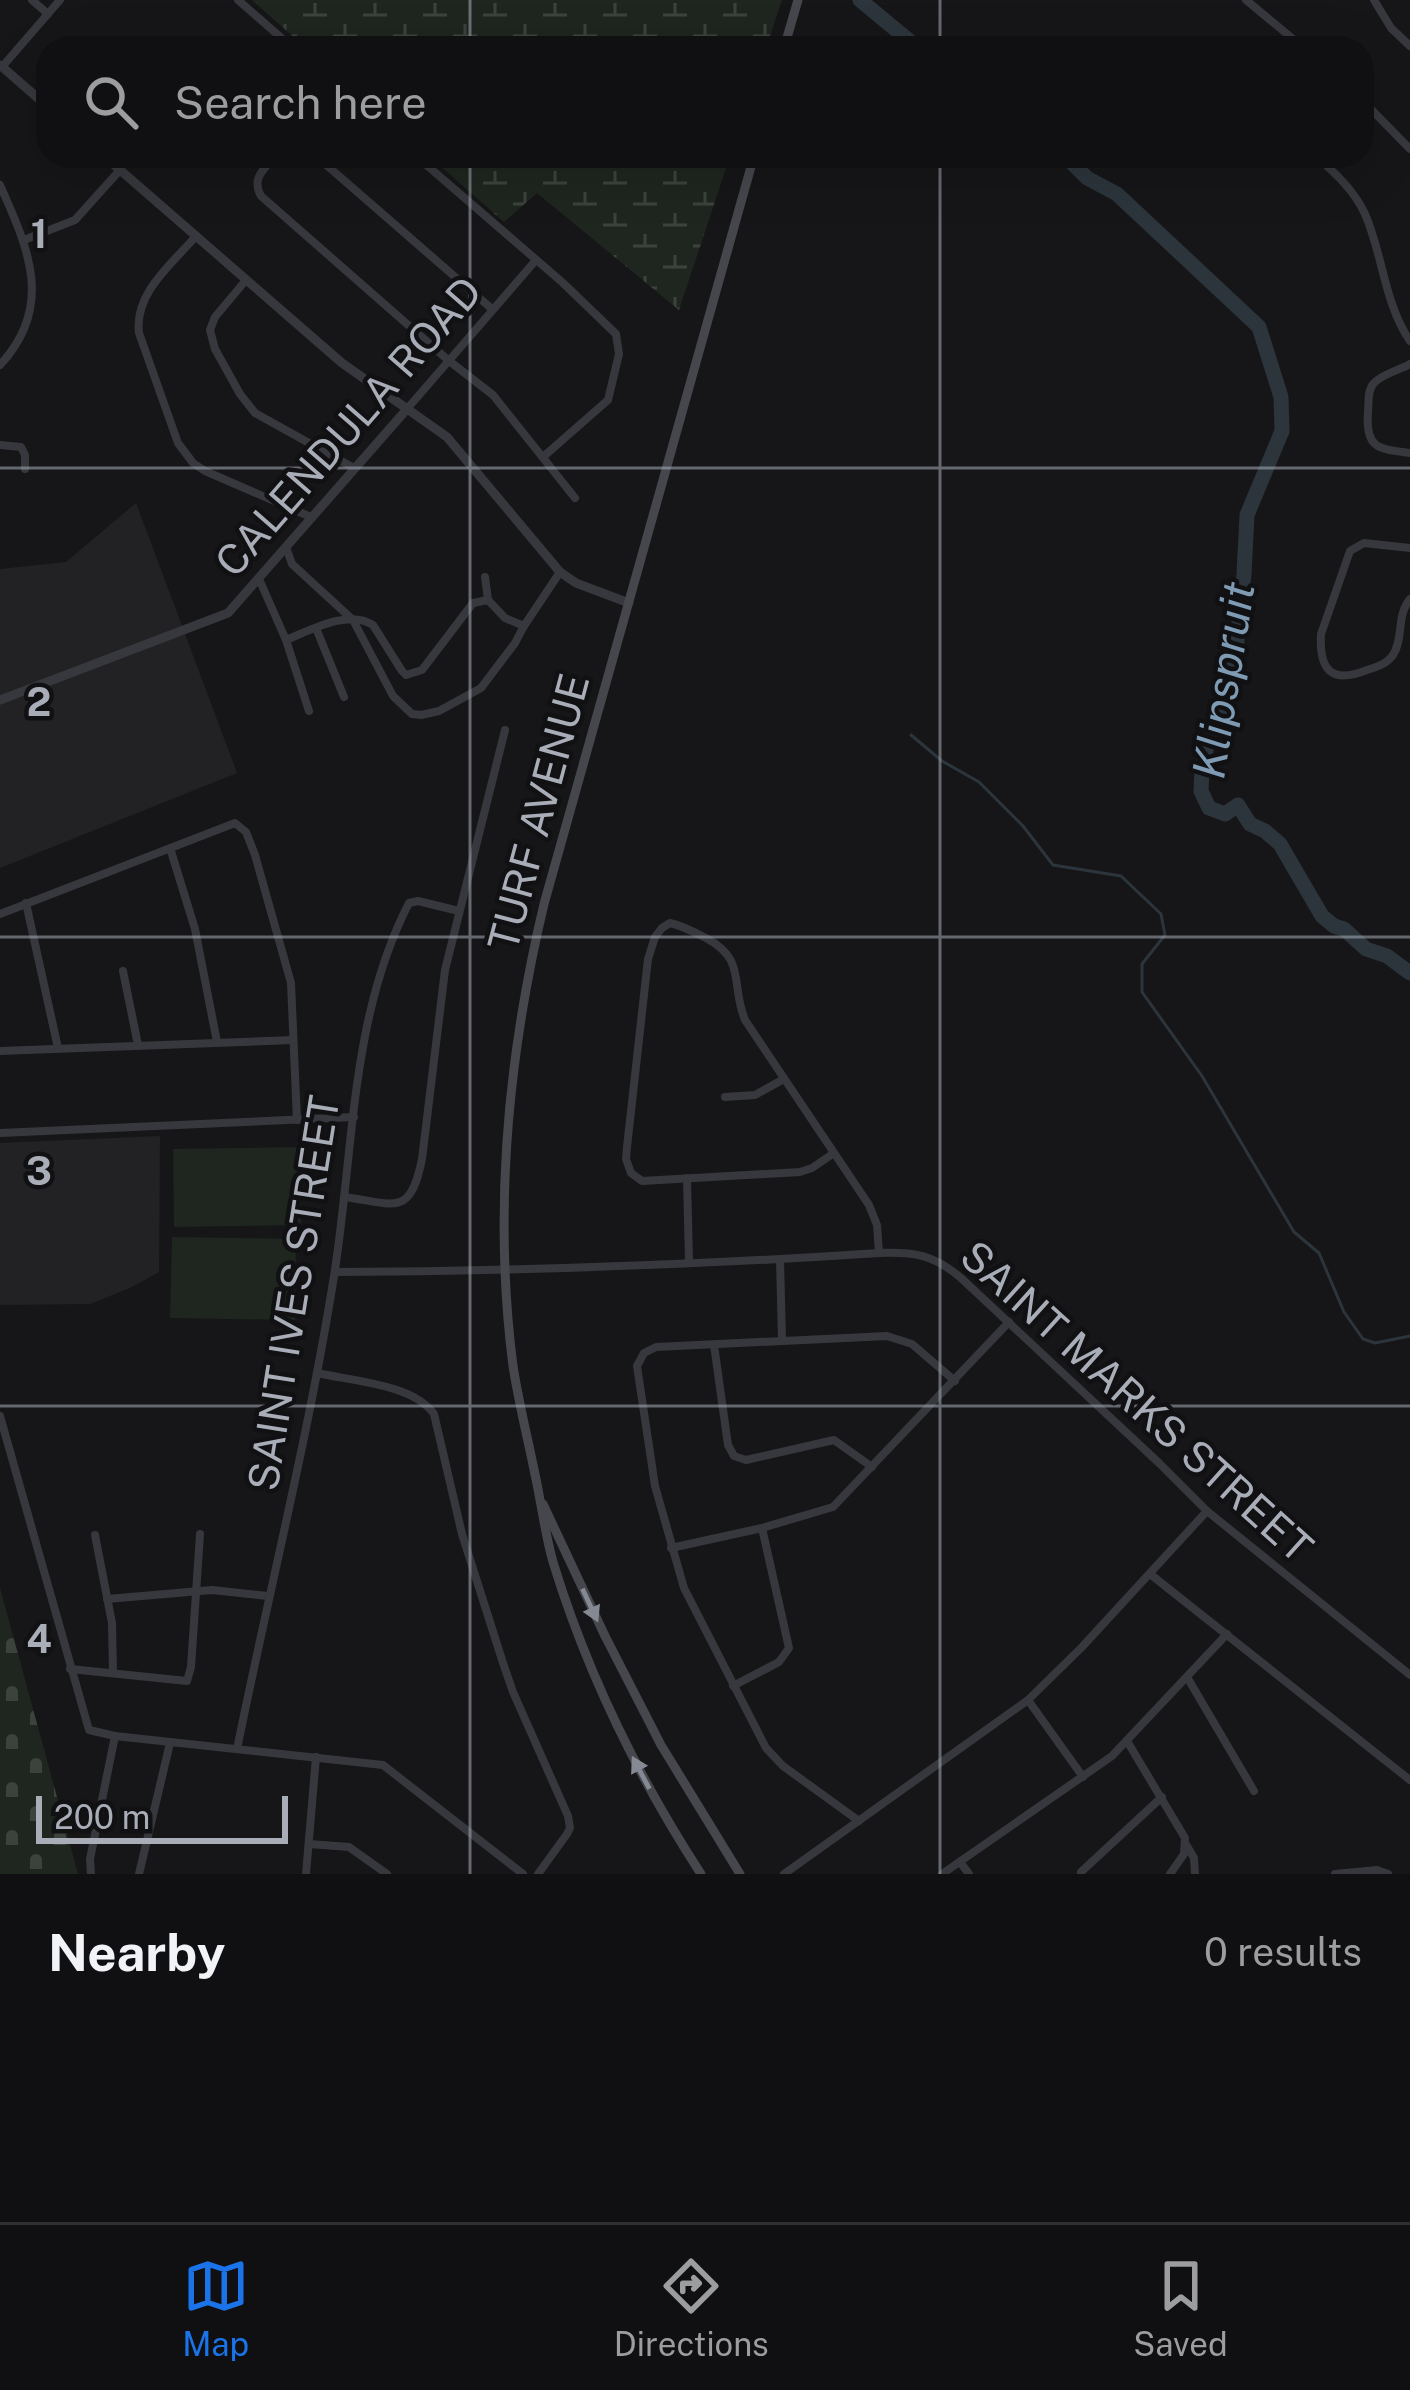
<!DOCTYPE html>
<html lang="en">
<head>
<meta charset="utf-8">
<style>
  :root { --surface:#101012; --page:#19191b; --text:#f1f3f6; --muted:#9c9d9f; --line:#303032; --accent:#1a73e8 }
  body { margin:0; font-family:"Public Sans",sans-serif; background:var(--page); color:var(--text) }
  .scale { position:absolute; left:36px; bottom:30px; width:252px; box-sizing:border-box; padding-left:12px; border:6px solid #a8adb8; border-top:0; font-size:33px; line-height:42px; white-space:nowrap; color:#a8adb8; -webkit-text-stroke:9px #111113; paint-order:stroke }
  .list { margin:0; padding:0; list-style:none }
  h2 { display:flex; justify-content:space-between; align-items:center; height:156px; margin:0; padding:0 48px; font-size:51px }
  h2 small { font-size:39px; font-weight:400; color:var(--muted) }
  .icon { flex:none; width:66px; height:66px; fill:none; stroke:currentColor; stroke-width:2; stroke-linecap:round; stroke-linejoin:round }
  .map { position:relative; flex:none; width:1410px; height:1874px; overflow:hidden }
  .search { position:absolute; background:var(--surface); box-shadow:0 12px 48px #0002; left:36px; right:36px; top:36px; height:132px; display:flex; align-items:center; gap:30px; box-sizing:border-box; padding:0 42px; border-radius:36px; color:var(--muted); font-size:45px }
  .sheet { height:348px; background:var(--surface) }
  nav { display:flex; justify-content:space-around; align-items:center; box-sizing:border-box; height:168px; border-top:3px solid var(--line); background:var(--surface); font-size:33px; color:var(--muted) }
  nav a { display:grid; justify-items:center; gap:6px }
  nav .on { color:var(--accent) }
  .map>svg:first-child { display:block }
  .built { fill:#222225 }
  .wetland { fill:url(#wetland-marsh) }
  .cemetery { fill:url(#cemetery-stones) }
  .pitch { fill:#1e261f }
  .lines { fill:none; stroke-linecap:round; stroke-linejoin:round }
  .stream { stroke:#2c353c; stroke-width:3 }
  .river { stroke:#2c353c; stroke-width:15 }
  .minor { stroke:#37383d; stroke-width:8 }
  .tertiary { stroke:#37383d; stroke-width:9 }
  .secondary { stroke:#45474d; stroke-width:9 }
  .oneway { fill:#858993 }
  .grid { fill:none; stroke:#a8adb8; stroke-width:3; stroke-opacity:0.55 }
  .labels { text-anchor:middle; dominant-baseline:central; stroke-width:9; stroke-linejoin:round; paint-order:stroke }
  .street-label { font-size:42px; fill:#a8adb8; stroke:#111113 }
  .water-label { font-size:45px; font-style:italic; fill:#7f9bb3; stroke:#111113 }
  .grid-label { font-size:39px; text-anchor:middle; font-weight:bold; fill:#a8adb8; stroke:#111113; stroke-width:9; stroke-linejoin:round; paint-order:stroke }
</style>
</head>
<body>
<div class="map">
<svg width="1410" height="1874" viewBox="0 0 1410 1874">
  <defs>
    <pattern id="wetland-marsh" width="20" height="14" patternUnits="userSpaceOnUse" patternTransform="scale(3)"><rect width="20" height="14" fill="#1e261f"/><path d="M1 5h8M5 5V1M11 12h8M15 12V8" fill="none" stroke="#3c433d"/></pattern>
    <pattern id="cemetery-stones" width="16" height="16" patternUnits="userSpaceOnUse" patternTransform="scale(3)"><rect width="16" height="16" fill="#1e261f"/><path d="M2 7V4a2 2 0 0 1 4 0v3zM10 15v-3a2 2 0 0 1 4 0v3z" fill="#3c433d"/></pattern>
  </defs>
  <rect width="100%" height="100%" fill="#161618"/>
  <!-- built -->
  <g class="built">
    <polygon points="136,503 237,773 0,868 0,569 66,562"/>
    <polygon points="160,1136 159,1272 130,1288 90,1304 0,1305 0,1143"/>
  </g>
  <!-- wetland -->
  <g class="wetland">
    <polygon points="252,0 782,0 766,48 306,48"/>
    <polygon points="429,156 730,156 679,310 537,193 504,222"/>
  </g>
  <!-- cemetery -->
  <polygon class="cemetery" points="0,1588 78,1874 0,1874"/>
  <!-- pitch -->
  <g class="pitch">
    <polygon points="300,1147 301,1225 174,1227 173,1149"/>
    <polygon points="172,1237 296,1239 295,1320 170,1318"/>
  </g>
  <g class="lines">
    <!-- stream -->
    <polyline class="stream" points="911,735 942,761 979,782 1023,826 1053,865 1121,876 1161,914 1165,935 1142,964 1142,992 1202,1076 1294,1232 1319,1253 1344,1312 1363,1339 1375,1343 1410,1336"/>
    <!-- river -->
    <g class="river">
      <polyline points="860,0 918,48"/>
      <polyline points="1065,156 1087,178 1117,194 1259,327 1281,397 1282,431 1247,515 1244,574 1231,696 1209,737 1202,768 1201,791 1209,808 1225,814 1238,805 1250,824 1265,831 1280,844 1322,916 1334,926 1344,929 1366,949 1387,956 1410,973"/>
    </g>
    <!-- minor -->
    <g class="minor">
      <polyline points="32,0 48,14"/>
      <polyline points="238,0 293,48"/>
      <polyline points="1246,0 1304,48"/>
      <polyline points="1374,0 1391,28 1410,46"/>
      <polyline points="2,67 60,0"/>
      <polyline points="1362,100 1410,149"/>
      <path d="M275,156C264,169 251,179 261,196L448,360L493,395L575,498"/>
      <polyline points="316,156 492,309"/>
      <polyline points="416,156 562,282 616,334 619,354 608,400 543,457"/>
      <path d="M1316,156C1335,173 1354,190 1365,214C1383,255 1384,303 1410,341"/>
      <path d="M0,185C28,248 55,306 0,365"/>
      <path d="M196,236C172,264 134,293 139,333L178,443L193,463L205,471L311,517"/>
      <polyline points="24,240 75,220 120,170"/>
      <polyline points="246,280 215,317 210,330 215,349 240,394 255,413 354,468"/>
      <path d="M1410,364C1400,370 1382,374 1374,383C1367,390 1369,403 1368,412C1365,449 1379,449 1410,453"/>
      <polyline points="407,409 536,260"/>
      <polyline points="0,445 21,447 25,455 25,469"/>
      <polyline points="286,547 292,564 353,620 393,696 412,714 421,715 439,711 481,688 515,643 524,626"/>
      <path d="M1410,548L1364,543L1350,551L1321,634C1319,671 1332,684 1367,670C1376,667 1387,664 1393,655C1404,638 1396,616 1410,599"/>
      <polyline points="485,577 488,600"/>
      <polyline points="259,579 286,640 309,711"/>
      <polyline points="316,628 344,697"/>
      <path d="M286,640C311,630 348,609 373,625L402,671L406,675L422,670L473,603L488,600L505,618L524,626L560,572"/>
      <polyline points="170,848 195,929 217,1042"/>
      <polyline points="26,903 58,1048"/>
      <polyline points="0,914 235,823 246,832 255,855 291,983 297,1120"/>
      <polyline points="123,971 138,1045"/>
      <polyline points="0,1051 293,1040"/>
      <polyline points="725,1097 755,1095 784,1079"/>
      <polyline points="0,1133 354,1117"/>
      <path d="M834,1153L812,1168L800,1172L642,1181L631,1173L626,1159L627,1147L648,959L655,937L662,928L670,923C683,926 694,932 706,938C747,960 730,983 745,1020L869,1205L877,1225L879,1253"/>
      <polyline points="687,1178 689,1262"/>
      <path d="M344,1197C394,1203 410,1219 422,1159L445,970L505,730"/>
      <polyline points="780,1259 782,1340"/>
      <path d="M335,1272C516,1271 698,1265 879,1253C914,1252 933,1254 961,1278L1159,1463L1207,1511L1410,1675"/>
      <polyline points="714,1345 728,1445 734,1456 746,1460 834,1440 872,1467"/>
      <path d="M317,1373C352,1381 413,1384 434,1414L462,1534L503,1663L513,1692L568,1816L570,1828L567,1834L538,1874"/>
      <polyline points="0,1416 89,1730 115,1736 383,1765 523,1874"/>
      <polyline points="95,1535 112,1623 113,1673"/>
      <polyline points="671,1548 762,1528 833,1507 1009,1322"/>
      <polyline points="1150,1574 1410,1780"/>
      <polyline points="107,1599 212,1590 268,1596"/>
      <polyline points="70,1669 187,1681 191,1667 200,1534"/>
      <polyline points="1187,1677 1254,1791"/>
      <polyline points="733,1686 779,1662 789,1648 762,1528"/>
      <polyline points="1028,1700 1083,1777"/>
      <polyline points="1127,1741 1185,1838 1184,1854 1170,1874"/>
      <path d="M237,1749C269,1591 309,1434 334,1276C354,1151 350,1017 409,903L418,901L459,911"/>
      <polyline points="859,1821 783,1766 766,1748 684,1588 655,1486 637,1366 644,1353 656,1347 887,1336 912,1344 955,1381"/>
      <polyline points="309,1844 349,1847 387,1874"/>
      <polyline points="1187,1846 1194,1858 1195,1874"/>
      <polyline points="960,1862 969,1874"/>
      <polyline points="1081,1872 1162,1797"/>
      <polyline points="91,1874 90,1859 115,1736"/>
      <polyline points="139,1874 170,1743"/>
      <polyline points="306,1874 316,1757"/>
      <polyline points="784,1874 1028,1700 1082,1647 1207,1511"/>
      <polyline points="942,1874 1112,1756 1227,1634"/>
      <polyline points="1335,1874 1377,1870 1388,1874"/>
    </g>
    <!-- tertiary -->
    <g class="tertiary">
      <polyline points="0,65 48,107"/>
      <polyline points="104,156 342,363 447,437 560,572 576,583 629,603"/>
      <polyline points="0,700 228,613 407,409"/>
    </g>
    <!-- secondary -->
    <g class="secondary">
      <polyline points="784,48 798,0"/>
      <polyline points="543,1504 605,1636 661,1745 740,1874"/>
      <path d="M701,1874C638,1777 587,1673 553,1562C547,1541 544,1521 540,1500C532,1455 520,1411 513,1366C493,1211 508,1055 544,904L754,156"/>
    </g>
  </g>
  <!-- one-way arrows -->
  <defs><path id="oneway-solid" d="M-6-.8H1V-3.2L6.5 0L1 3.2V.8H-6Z" transform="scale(3)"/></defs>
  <g class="oneway">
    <use href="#oneway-solid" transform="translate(590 1605) rotate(65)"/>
    <use href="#oneway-solid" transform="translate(641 1773) rotate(-118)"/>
  </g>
  <!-- grid -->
  <path class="grid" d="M470,0V48M940,0V48M470,156V1874M940,156V1874M0,468H1410M0,937H1410M0,1406H1410"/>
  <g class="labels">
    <!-- street labels -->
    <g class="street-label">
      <text transform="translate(348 426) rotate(-49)">CALENDULA ROAD</text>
      <text transform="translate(538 812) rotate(-75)">TURF AVENUE</text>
      <text transform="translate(293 1293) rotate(-81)">SAINT IVES STREET</text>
      <text transform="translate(1137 1401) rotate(42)">SAINT MARKS STREET</text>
    </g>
    <!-- water labels -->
    <g class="water-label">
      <text transform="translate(1223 680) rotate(-81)">Klipspruit</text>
    </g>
  </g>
  <g class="grid-label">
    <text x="39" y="248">1</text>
    <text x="39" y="716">2</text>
    <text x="39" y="1185">3</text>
    <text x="39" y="1653">4</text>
  </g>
</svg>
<div class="scale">200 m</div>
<div class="search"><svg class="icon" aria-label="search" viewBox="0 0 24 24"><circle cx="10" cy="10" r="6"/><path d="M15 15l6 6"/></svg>Search here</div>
</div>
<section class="sheet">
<h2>Nearby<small>0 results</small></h2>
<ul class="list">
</ul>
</section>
<nav>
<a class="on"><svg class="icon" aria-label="map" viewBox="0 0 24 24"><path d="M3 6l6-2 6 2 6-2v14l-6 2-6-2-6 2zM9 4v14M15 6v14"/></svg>Map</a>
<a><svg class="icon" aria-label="directions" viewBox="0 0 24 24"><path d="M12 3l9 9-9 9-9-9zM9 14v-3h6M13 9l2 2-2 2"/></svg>Directions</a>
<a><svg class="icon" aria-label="saved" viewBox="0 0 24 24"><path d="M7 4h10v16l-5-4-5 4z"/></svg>Saved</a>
</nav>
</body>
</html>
